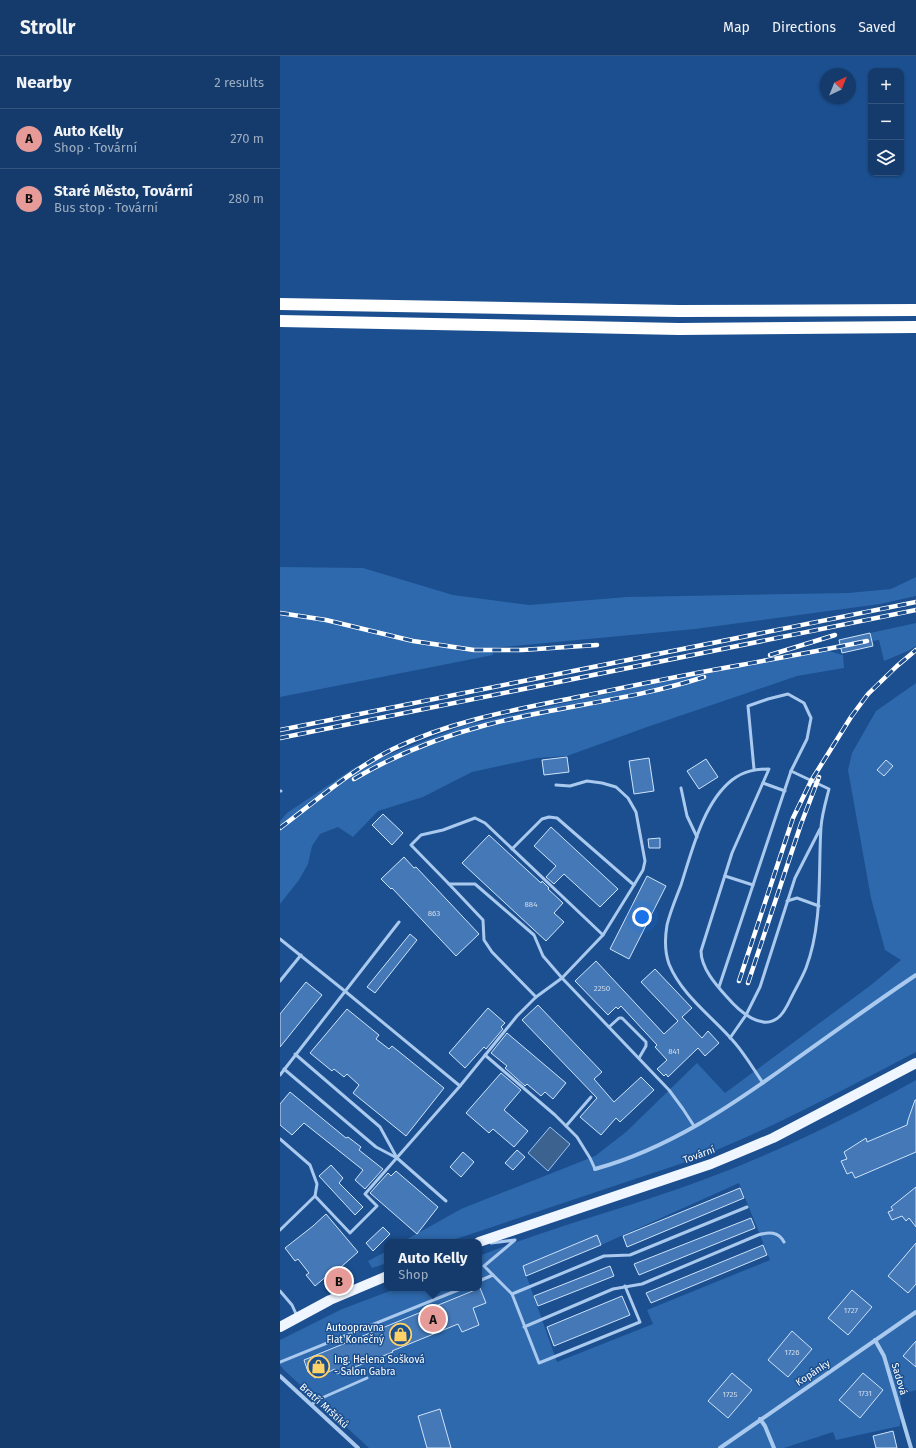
<!DOCTYPE html>
<html lang="en">
<head>
<meta charset="utf-8">
<style>
  :root { --surface:#143b6b; --page:#214673; --text:#f1f3f6; --muted:#9dadc1; --line:#33557e; --accent:#e69b98 }
  body { margin:0; font-family:"Fira Sans",sans-serif; background:var(--page); color:var(--text) }
  .controls { position:absolute; right:12px; top:12px; display:grid; overflow:hidden; border-radius:8px; box-shadow:0 1px 3px #0004 }
  .controls button { width:36px; height:36px; display:grid; place-items:center; padding:0; border:0; border-bottom:1px solid var(--line); background:var(--surface); color:var(--text); font:20px sans-serif }
  .compass { position:absolute; left:540px; top:12px; width:36px; height:36px; border-radius:50%; background:var(--surface); box-shadow:0 1px 3px #0004; rotate:43deg }
  .you { position:absolute; left:362px; top:861px; width:14px; height:14px; margin:-10px; border:3px solid #fff; border-radius:50%; background:#1a73e8; box-shadow:0 0 0 6px #1a73e833 }
  .badge { display:grid; place-items:center; width:26px; height:26px; border-radius:50%; background:var(--accent); color:#111; font-size:13px; font-weight:700 }
  .pin { position:absolute; translate:-50% -50%; border:2px solid #fff; box-shadow:0 1px 4px #0006 }
  .popup { position:absolute; left:104px; top:1183px; width:98px; height:52px; box-sizing:border-box; display:grid; place-content:center; border-radius:8px; background:var(--surface); filter:drop-shadow(0 1px 3px #0005); font-size:13px; white-space:nowrap; color:var(--muted) }
  .popup b { font-size:15px; color:var(--text) }
  .popup::after { content:''; position:absolute; left:50%; top:100%; margin-left:-8px; border:8px solid transparent; border-top-color:var(--surface) }
  .list { margin:0; padding:0; list-style:none }
  h2 { display:flex; justify-content:space-between; align-items:center; height:52px; margin:0; padding:0 16px; font-size:17px }
  h2 small { font-size:13px; font-weight:400; color:var(--muted) }
  .list li { display:grid; grid-template-columns:26px 1fr auto; gap:12px; align-items:center; box-sizing:border-box; height:60px; padding:0 16px; border-top:1px solid var(--line) }
  .list b { display:block; font-size:15px; white-space:nowrap }
  .list p { margin:0; font-size:13px; white-space:nowrap; color:var(--muted) }
  .list em { font-size:13px; font-style:normal; color:var(--muted) }
  .icon { flex:none; width:22px; height:22px; fill:none; stroke:currentColor; stroke-width:2; stroke-linecap:round; stroke-linejoin:round }
  .map { position:relative; flex:none; width:636px; height:1392px; overflow:hidden }
  header { display:flex; align-items:center; gap:24px; box-sizing:border-box; height:56px; padding:0 20px; background:var(--surface); border-bottom:1px solid var(--line) }
  header strong { font-size:19px }
  nav { display:flex; gap:22px; margin-inline-start:auto; font-size:14px }
  main { display:flex }
  aside { flex:1; background:var(--surface) }
  .map>svg:first-child { display:block }
  .green { fill:#2e69ad; fill-rule:evenodd }
  .water { fill:#3c6290; stroke:#9cc4f0 }
  .building { fill:#4478b7; stroke:#cfe3fa }
  .lines { fill:none; stroke-linecap:round; stroke-linejoin:round }
  .service { stroke:#a9c9ee; stroke-width:3 }
  .minor { stroke:#a9c9ee; stroke-width:4 }
  .primary { stroke:#f0f6ff; stroke-width:10 }
  .motorway { stroke:#fff; stroke-width:12 }
  .rail-casing { stroke:#fff; stroke-width:4.5 }
  .rail { stroke:#1b4f8f; stroke-width:3; stroke-dasharray:9; stroke-linecap:butt }
  .labels { text-anchor:middle; dominant-baseline:central; stroke-width:3; stroke-linejoin:round; paint-order:stroke }
  .number-label { font-size:8px; fill:#d0dded }
  .street-label { font-size:10px; fill:#fff; stroke:#1b4f8f }
  .poi-label { font-size:10px; fill:#fff; stroke:#1b4f8f; text-anchor:end }
</style>
</head>
<body>
<header>
<strong>Strollr</strong>
<nav><a>Map</a><a>Directions</a><a>Saved</a></nav>
</header>
<main>
<aside>
<h2>Nearby<small>2 results</small></h2>
<ul class="list">
<li><span class="badge">A</span><div><b>Auto Kelly</b><p>Shop · Tovární</p></div><em>270 m</em></li>
<li><span class="badge">B</span><div><b>Staré Město, Tovární</b><p>Bus stop · Tovární</p></div><em>280 m</em></li>
</ul>
</aside>
<div class="map">
<svg width="636" height="1392" viewBox="0 0 636 1392">
  <rect width="100%" height="100%" fill="#1b4f8f"/>
  <!-- green -->
  <g class="green">
    <polygon points="0,511 83,512 173,539 249,549 347,541 568,537 611,533 636,521 636,540 600,548 415,573 212,592 213,599 0,641"/>
    <polygon points="636,567 636,590 628,595 604,605 599,584 592,585 590,577"/>
    <polygon points="545,594 563,599 564,612 517,620 370,670 287,700 257,702 192,716 143,741 98,755 73,781 58,771 40,778 32,790 28,808 19,824 0,848 0,765 7,757 74,712 182,670 431,614"/>
    <path d="M636,627V996C563,1034 489,1074 412,1104L167,1186H122L181,1153L315,1100L346,1076L417,1007L445,1037L591,929L621,904L605,894L591,842L568,714L572,697L596,655Z"/>
    <path d="M636,1024V1334L621,1338L620,1370L556,1384L553,1376L504,1392H89L4,1314L0,1309V1284L62,1253L118,1232H199V1200C282,1167 370,1146 454,1112C516,1087 577,1057 636,1024ZM459,1127L490,1204L367,1254L373,1268L277,1306L243,1210L317,1179L321,1189Z"/>
    <polygon points="107,1195 107,1207 92,1212 88,1205"/>
  </g>
  <!-- water -->
  <polygon class="water" points="270,1071 290,1088 268,1115 248,1097"/>
  <!-- building -->
  <g class="building">
    <polygon points="590,577 593,590 562,597 559,584"/>
    <polygon points="287,701 289,716 264,719 262,704"/>
    <polygon points="369,702 374,735 354,738 349,705"/>
    <polygon points="426,703 438,721 419,733 407,715"/>
    <polygon points="606,704 613,710 604,720 597,714"/>
    <polygon points="103,758 123,777 112,789 92,769"/>
    <polygon points="271,771 338,833 320,851 284,818 274,828 266,821 276,810 254,790"/>
    <polygon points="209,779 261,827 262,825 269,832 268,833 283,847 274,857 284,866 266,885 182,807"/>
    <polygon points="380,782 380,792 369,792 368,783"/>
    <polygon points="124,801 134,812 136,811 199,878 176,900 112,832 111,833 101,823"/>
    <polygon points="367,820 386,830 349,903 330,893"/>
    <polygon points="130,878 137,884 95,937 87,931"/>
    <polygon points="316,905 384,978 398,965 361,926 375,913 412,952 402,961 422,982 428,975 439,987 425,1000 418,992 388,1021 386,1018 384,1020 377,1013 387,1004 375,991 377,989 341,950 338,953 336,951 328,959 295,925"/>
    <polygon points="26,926 42,939 0,991 0,958"/>
    <polygon points="258,949 322,1016 314,1023 334,1046 361,1021 374,1034 340,1066 336,1062 321,1079 300,1061 317,1042 242,964"/>
    <polygon points="208,952 225,967 221,971 223,973 206,993 204,991 185,1012 169,997"/>
    <polygon points="67,953 99,979 96,983 109,993 112,990 164,1032 126,1080 73,1037 79,1029 67,1018 64,1021 54,1013 52,1015 30,997"/>
    <polygon points="227,977 286,1027 273,1043 265,1036 261,1040 247,1028 245,1030 225,1012 227,1010 211,997"/>
    <polygon points="221,1017 241,1034 224,1054 248,1075 234,1091 213,1073 209,1077 186,1057"/>
    <polygon points="10,1036 66,1082 68,1081 81,1091 79,1094 103,1113 85,1133 75,1124 83,1114 24,1067 12,1079 0,1069 0,1048"/>
    <polygon points="635,1044 636,1044 636,1096 575,1122 572,1116 567,1118 561,1105 567,1103 564,1096 586,1082 587,1086 627,1069 628,1064"/>
    <polygon points="237,1094 245,1101 233,1114 225,1107"/>
    <polygon points="183,1096 194,1106 181,1121 170,1111"/>
    <polygon points="51,1109 63,1122 59,1127 83,1151 75,1159 39,1120"/>
    <polygon points="116,1115 158,1151 137,1178 90,1137 108,1117 111,1120"/>
    <polygon points="636,1131 636,1171 629,1162 626,1165 622,1160 612,1164 608,1156 613,1154 611,1151"/>
    <polygon points="460,1132 464,1142 347,1191 343,1180"/>
    <polygon points="46,1158 78,1196 61,1211 62,1212 50,1222 48,1219 35,1230 26,1219 29,1217 18,1203 15,1205 5,1192 33,1170"/>
    <polygon points="471,1162 475,1172 359,1219 354,1208"/>
    <polygon points="103,1171 110,1178 93,1195 86,1187"/>
    <polygon points="317,1179 321,1189 246,1220 243,1210"/>
    <polygon points="636,1187 636,1228 628,1237 608,1220"/>
    <polygon points="483,1189 487,1199 371,1247 366,1237"/>
    <polygon points="330,1210 334,1220 258,1250 254,1240"/>
    <polygon points="200,1232 206,1247 193,1252 199,1269 182,1276 178,1268 112,1295 113,1296 57,1318 55,1313 35,1322 28,1316 24,1304"/>
    <polygon points="572,1234 592,1251 568,1279 548,1262"/>
    <polygon points="342,1240 350,1259 274,1290 267,1271"/>
    <polygon points="512,1275 532,1293 508,1321 488,1304"/>
    <polygon points="636,1285 636,1311 623,1300"/>
    <polygon points="452,1317 472,1334 448,1362 428,1345"/>
    <polygon points="583,1317 603,1334 580,1362 559,1344"/>
    <polygon points="160,1353 171,1392 147,1392 138,1360"/>
    <polygon points="613,1375 617,1392 596,1392 593,1380"/>
  </g>
  <g class="lines">
    <!-- service -->
    <g class="service">
      <polyline points="474,713 468,650 488,643 508,638 524,647 531,662 527,683 511,715"/>
      <polyline points="483,727 505,735"/>
      <polyline points="276,729 290,730 307,725 322,727 336,731 348,742 356,756 365,805 363,814 354,829"/>
      <polyline points="401,732 407,760 417,781"/>
      <polyline points="0,735 1,735"/>
      <polyline points="445,820 473,829"/>
      <polyline points="169,828 203,864 204,884 212,896 256,941"/>
      <polyline points="507,845 517,842 539,850"/>
      <polyline points="323,879 205,767 195,762 163,774 141,779 131,789 169,828 195,828 254,879 263,900 282,922 389,1034 403,1053 414,1070"/>
      <polyline points="0,883 66,936 180,1030"/>
      <polyline points="0,925 21,899"/>
      <path d="M439,931L511,715L549,733C546,745 542,758 541,771C538,818 543,867 526,912C522,922 516,932 511,942C508,948 505,955 500,960C483,977 459,955 447,941C436,929 421,912 421,895L452,797L489,713C475,713 464,715 452,724C423,747 412,795 401,829C396,842 390,856 387,869C385,881 385,897 389,908C402,940 434,962 455,987C466,1000 474,1014 483,1027"/>
      <polyline points="329,971 339,962 342,962 366,986 366,990 359,1002"/>
      <polyline points="450,982 466,959 480,931 515,822 540,773"/>
      <polyline points="15,998 100,1071 117,1102 166,1145"/>
      <polyline points="205,999 275,1059 297,1081 310,1102 315,1113"/>
      <polyline points="4,1013 96,1091 117,1102"/>
      <polyline points="0,1019 119,866"/>
      <polyline points="286,1070 311,1041"/>
      <polyline points="0,1083 30,1109 37,1128 35,1140"/>
      <polyline points="0,1174 35,1140 70,1177 97,1150 85,1138 180,1030 237,960 256,941 282,922 323,879 354,829 277,762 269,761 262,763 232,793"/>
      <polyline points="211,1187 235,1184 204,1210 232,1238 259,1307 360,1266 345,1230"/>
      <polyline points="199,1225 213,1219"/>
      <polyline points="0,1235 12,1249 17,1260"/>
      <polyline points="232,1238 324,1200 350,1199 467,1151"/>
      <path d="M244,1271L333,1233L362,1228L478,1179C489,1176 498,1175 504,1186"/>
      <polyline points="0,1306 183,1232"/>
      <polyline points="32,1349 35,1345 87,1322"/>
    </g>
    <!-- minor -->
    <g class="minor">
      <path d="M315,1113C388,1093 451,1050 512,1006C553,977 594,947 636,919"/>
      <polyline points="595,1284 604,1300 631,1392"/>
      <polyline points="0,1320 78,1392"/>
      <polyline points="480,1363 485,1370 494,1392"/>
      <polyline points="440,1392 636,1256"/>
    </g>
    <!-- primary -->
    <g class="primary">
      <polyline points="199,1186 431,1108 493,1082 636,1007"/>
      <polyline points="0,1271 50,1244 107,1220"/>
    </g>
    <!-- motorway -->
    <g class="motorway">
      <polyline points="0,248 399,255 636,254"/>
      <polyline points="0,265 399,273 636,271"/>
    </g>
    <defs>
      <g id="rail">
        <polyline points="0,557 46,564 133,585 194,594 242,594 317,589"/>
        <polyline points="490,599 555,579"/>
        <polyline points="0,674 636,546"/>
        <polyline points="0,682 636,554"/>
        <path d="M74,723C115,699 160,681 206,669C278,650 353,644 424,621"/>
        <path d="M0,772C36,745 72,713 113,693C173,664 239,653 303,640C356,629 408,618 461,609C503,601 545,594 587,585"/>
        <polyline points="459,925 513,762 531,725 571,661 588,638 617,610 636,594"/>
        <polyline points="468,927 521,768 539,721"/>
      </g>
    </defs>
    <!-- rail casing -->
    <use href="#rail" class="rail-casing"/>
    <!-- rail -->
    <use href="#rail" class="rail"/>
  </g>
  <!-- icons -->
  <defs>
    <symbol id="shop-ring" viewBox="-11 -11 22 22"><circle r="9.5" fill="#1b4f8f" stroke="#ffd166" stroke-width="1.5"/><path d="M-5-2.5h2.3a2.7 3.5 0 0 1 5.4 0H5L5.5 6h-11ZM-1.5-2.5h3a1.5 2.3 0 0 0-3 0Z" fill="#ffd166"/></symbol>
  </defs>
  <g fill-rule="evenodd">
    <use href="#shop-ring" x="108" y="1266" width="25" height="25"/>
    <use href="#shop-ring" x="26" y="1298" width="25" height="25"/>
  </g>
  <g class="labels">
    <!-- number labels -->
    <g class="number-label">
      <text x="251" y="848">884</text>
      <text x="154" y="857">863</text>
      <text x="322" y="932">2250</text>
      <text x="394" y="995">841</text>
      <text x="571" y="1254">1727</text>
      <text x="512" y="1296">1726</text>
      <text x="585" y="1337">1731</text>
      <text x="450" y="1338">1725</text>
    </g>
    <!-- street labels -->
    <g class="street-label">
      <text transform="translate(419 1099) rotate(-20)">Tovární</text>
      <text transform="translate(533 1317) rotate(-34)">Kopánky</text>
      <text transform="translate(619 1323) rotate(74)">Sadová</text>
      <text transform="translate(44 1350) rotate(42)">Bratří Mrštíků</text>
    </g>
    <!-- poi labels -->
    <g class="poi-label">
      <text x="104" y="1272">Autoopravna<tspan x="104" dy="12">Fiat Konečný</tspan></text>
      <text x="54" y="1304" text-anchor="start">Ing. Helena Sošková<tspan x="54" dy="12">- Salon Gabra</tspan></text>
    </g>
  </g>
</svg>
<div class="controls">
<button>+</button>
<button>−</button>
<button><svg class="icon" aria-label="layers" viewBox="0 0 24 24"><path d="M12 4l9 5-9 5-9-5zM3 14l9 5 9-5"/></svg></button>
</div>
<svg class="compass" viewBox="-18 -18 36 36"><path d="M0-13l5 13h-10z" fill="#e53935"/><path d="M0 13l5-13h-10z" fill="#9dadc1"/></svg>
<div class="you"></div>
<div class="pin badge" style="left:153px;top:1263px">A</div>
<div class="popup"><b>Auto Kelly</b>Shop</div>
<div class="pin badge" style="left:59px;top:1225px">B</div>
</div>
</main>
</body>
</html>
